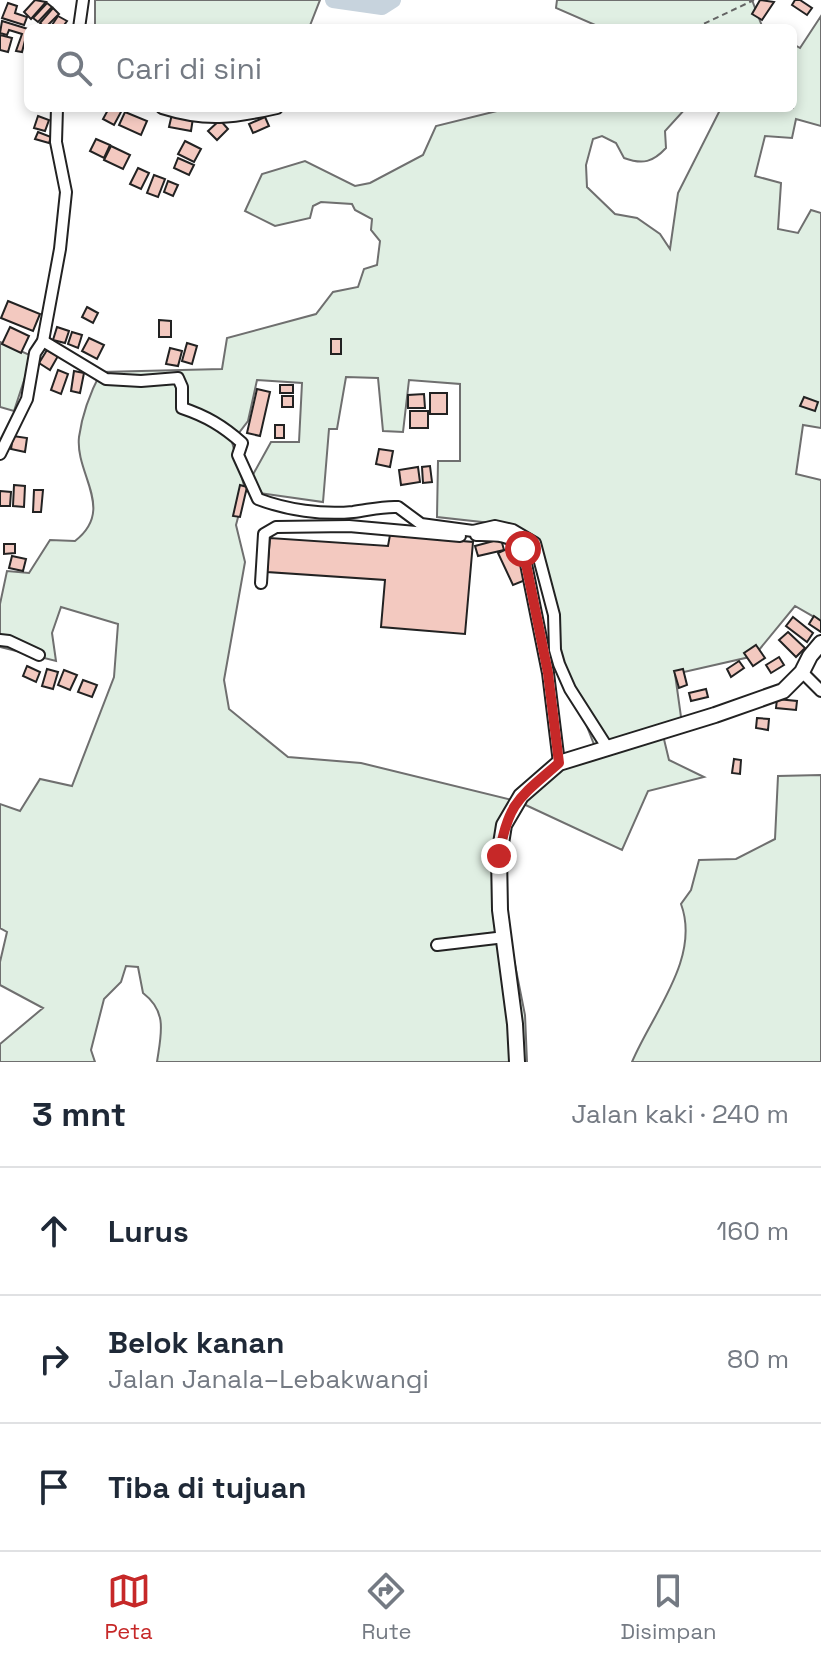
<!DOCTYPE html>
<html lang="id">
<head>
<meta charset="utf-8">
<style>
  :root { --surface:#fff; --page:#f6f6f7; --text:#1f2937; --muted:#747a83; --line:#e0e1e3; --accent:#c62828 }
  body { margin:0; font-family:"Space Grotesk",sans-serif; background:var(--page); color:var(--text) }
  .stop { position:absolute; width:24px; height:24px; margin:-18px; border:6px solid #c62828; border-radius:50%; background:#fff }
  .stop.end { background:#c62828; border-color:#fff; box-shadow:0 2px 8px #0008 }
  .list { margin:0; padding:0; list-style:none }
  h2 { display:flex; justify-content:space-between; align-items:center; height:104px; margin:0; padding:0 32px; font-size:34px }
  h2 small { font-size:26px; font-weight:400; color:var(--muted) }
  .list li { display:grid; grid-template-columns:52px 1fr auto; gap:24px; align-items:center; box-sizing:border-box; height:128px; padding:0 32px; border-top:2px solid var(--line) }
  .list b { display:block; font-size:30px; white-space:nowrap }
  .list p { margin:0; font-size:26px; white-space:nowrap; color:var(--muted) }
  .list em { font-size:26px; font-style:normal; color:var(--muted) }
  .icon { flex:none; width:44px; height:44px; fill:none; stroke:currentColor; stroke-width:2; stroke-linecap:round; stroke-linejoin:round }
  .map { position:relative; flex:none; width:821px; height:1062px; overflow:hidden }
  .search { position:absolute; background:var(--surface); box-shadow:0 4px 12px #0003; left:24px; right:24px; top:24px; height:88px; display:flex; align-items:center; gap:20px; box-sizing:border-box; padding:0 28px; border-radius:12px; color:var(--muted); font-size:30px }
  .sheet { height:488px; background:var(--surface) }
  nav { display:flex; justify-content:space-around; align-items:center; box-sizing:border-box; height:112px; border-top:2px solid var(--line); background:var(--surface); font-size:22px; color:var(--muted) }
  nav a { display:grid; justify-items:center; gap:4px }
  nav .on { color:var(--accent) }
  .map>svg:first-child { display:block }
  .green { fill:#e0efe3; stroke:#6f6f6f; stroke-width:2; fill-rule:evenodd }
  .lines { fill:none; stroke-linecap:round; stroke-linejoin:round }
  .river { stroke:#c7d3dd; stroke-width:16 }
  .building { fill:#f3c9c0; stroke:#222; stroke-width:2 }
  .minor-casing { stroke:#222; stroke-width:14 }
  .major-casing { stroke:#222; stroke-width:18 }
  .path { stroke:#646464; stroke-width:2; stroke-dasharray:6 4; stroke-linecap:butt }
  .minor { stroke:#fff; stroke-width:10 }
  .major { stroke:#fff; stroke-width:14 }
  .route { stroke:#c62828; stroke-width:10 }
</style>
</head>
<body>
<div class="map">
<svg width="821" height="1062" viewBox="0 0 821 1062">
  <rect width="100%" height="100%" fill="#fff"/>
  <!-- green -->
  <g class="green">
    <polygon points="95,0 320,0 309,28 95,28"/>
    <polygon points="557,0 752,0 762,26 765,28 602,28 556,8"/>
    <path d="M821,16V126L796,119L792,138L765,136L755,176L781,183L778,229L798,233L811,210L821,213V428L803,425L796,474L821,480V621L795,606L754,656L675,674L682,724L662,731L669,760L704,777L648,791L622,850L517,801L503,843L505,914L525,1015L527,1062H157C161,1034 168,1012 143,993L138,967L126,966L121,982L104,999L91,1050L95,1062H0V1044L43,1008L0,985V962L7,932L0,928V804L20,811L40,779L72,786L114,677L118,624L61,607L52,633L56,661L0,647V604L7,571L29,573L50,540L75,541C116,509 75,475 79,437C82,415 91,391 101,372L222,369L227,338L316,314L333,292L358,287L364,269L377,265L380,241L371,230L372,219L355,210L352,204L321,202L313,206L310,218L275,226L245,211L262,174L305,161L355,186L370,183L423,155L436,126L509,108H686L665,131L666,148C653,162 643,165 624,158L616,143L602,136L593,139L586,165L587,187L615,214L637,218L660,234L670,249L678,193L721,108H793V44L800,48ZM346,377L378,378L383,431L403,432L409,380L460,384V461H438L437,517L509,525L529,537L560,658L595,747L516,801L361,763L288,757L229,709L224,680L245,562L236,525L245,491L323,502L329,429H337ZM257,380L302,383L299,442H271L245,489L232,442L248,421Z"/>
    <polygon points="0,342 32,356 14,411 0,407"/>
    <path d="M821,775V1062H632C652,1014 701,958 681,904L691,890L699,860L736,859L775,839L778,776Z"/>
  </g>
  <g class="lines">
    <!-- river -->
    <polyline class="river" points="333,0 382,7 393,0"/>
  </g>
  <!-- building -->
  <g class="building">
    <polygon points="35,0 46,2 31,19 24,12"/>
    <polygon points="760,0 774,2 762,20 752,14"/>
    <polygon points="795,0 800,0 812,8 807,15 792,5"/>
    <polygon points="8,3 17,6 15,13 27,17 24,25 2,18"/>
    <polygon points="47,3 52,7 38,22 33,18"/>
    <polygon points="53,8 59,14 45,28 40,23"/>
    <polygon points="58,16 67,21 62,28 50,28"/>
    <polygon points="2,21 28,29 22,52 16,51 22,34 9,30 7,35 0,33"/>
    <polygon points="0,35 12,38 8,52 0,50"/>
    <polygon points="109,108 122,110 114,125 103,119"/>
    <polygon points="125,112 147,121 141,135 119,125"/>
    <polygon points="172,114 193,118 191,131 169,127"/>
    <polygon points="38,116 49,120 45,131 34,128"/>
    <polygon points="265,117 269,126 253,133 249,124"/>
    <polygon points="220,120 228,129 217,140 208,131"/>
    <polygon points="38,132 51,137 49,143 35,139"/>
    <polygon points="96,139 110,145 104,158 90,151"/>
    <polygon points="185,141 201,149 194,162 178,154"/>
    <polygon points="111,146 130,155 123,169 104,160"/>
    <polygon points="178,158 194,165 189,175 174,168"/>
    <polygon points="138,168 149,173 141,189 130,184"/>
    <polygon points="154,175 165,179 158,197 147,193"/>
    <polygon points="168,181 178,185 173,196 164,192"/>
    <polygon points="8,301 40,314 33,331 1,318"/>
    <polygon points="87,307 98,313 93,323 82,317"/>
    <polygon points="159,320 171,321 171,337 159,337"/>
    <polygon points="10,327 29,336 21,353 2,344"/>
    <polygon points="57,327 69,331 65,343 53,340"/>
    <polygon points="72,332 82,335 78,348 68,344"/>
    <polygon points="89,338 104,345 97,359 82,351"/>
    <rect x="331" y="339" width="10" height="15"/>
    <polygon points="187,343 197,346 192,364 182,361"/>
    <polygon points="170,348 182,351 178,366 166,364"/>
    <polygon points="47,350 58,356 50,370 39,363"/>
    <polygon points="58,370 68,374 61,394 51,390"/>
    <polygon points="74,371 84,373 80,393 71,391"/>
    <rect x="280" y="385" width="13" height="8"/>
    <polygon points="257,389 270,392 260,436 247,433"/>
    <rect x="430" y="393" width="17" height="21"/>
    <polygon points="424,394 425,408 408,408 408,395"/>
    <rect x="282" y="396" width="11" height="11"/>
    <polygon points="804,397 818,402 815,411 800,406"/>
    <rect x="410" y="411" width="18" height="17"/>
    <rect x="275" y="425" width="9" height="13"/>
    <polygon points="13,436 27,438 25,452 11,449"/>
    <polygon points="379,449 393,451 390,467 376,464"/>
    <polygon points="430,466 432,482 423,483 422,467"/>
    <polygon points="418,467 420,482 401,485 399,470"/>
    <polygon points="14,485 25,486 24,507 13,506"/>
    <polygon points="240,485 247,487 240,517 233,516"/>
    <polygon points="34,490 43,490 41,512 33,512"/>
    <polygon points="0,491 11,492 10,506 0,506"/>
    <polygon points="390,535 473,542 465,634 381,627 385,580 267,572 270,538 388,546"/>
    <polygon points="501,539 504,550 478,556 475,546"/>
    <polygon points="4,544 15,544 15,553 4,554"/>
    <polygon points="514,546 528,579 513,585 498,553"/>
    <polygon points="12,556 26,559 23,571 9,568"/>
    <polygon points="814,616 821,621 821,632 809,624"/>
    <polygon points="793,617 813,633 807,642 786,626"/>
    <polygon points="788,632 805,648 796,657 779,640"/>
    <polygon points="756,645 765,658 753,666 744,653"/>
    <polygon points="779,657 784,665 771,673 766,665"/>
    <polygon points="739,661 744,668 731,677 727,669"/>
    <polygon points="27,666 40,672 36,682 23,676"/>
    <polygon points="47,669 58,672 53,689 42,686"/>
    <polygon points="683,669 687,685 679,688 674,671"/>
    <polygon points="64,670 77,675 70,690 58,685"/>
    <polygon points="83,680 97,685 92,697 78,692"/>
    <polygon points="706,689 708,697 691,701 689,693"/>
    <polygon points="777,699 797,701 796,710 776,708"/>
    <polygon points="757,718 769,719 768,730 756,728"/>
    <polygon points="734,759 741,760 740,774 732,773"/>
  </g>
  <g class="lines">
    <defs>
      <g id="minor">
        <polyline points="79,28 83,0"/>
        <path d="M162,108C206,122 233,118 277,108"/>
        <path d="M43,341L106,379L141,381L178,378L182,387V408C206,416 223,426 242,443L238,455L258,499C287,510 322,515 353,512C369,510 383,506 398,507L421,524L473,531L495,526L513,530L535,543L554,615L555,650L559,664L570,689L607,747"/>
        <polyline points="0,454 27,399 35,353 43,341 60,249 66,192 56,142 57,108"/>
        <path d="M476,535C496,535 509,534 523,549L548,673L559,763"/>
        <polyline points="261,583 264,534 276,527 349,526 460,536"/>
        <polyline points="0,640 9,641 39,655"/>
        <polyline points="802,672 821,691"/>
        <polyline points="437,945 505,937"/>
      </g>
      <polyline id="major" points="517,1062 515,1024 500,910 499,856 504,825 521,796 559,763 715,715 783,691 802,672 810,656 821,643"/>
    </defs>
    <!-- minor casing -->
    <use href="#minor" class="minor-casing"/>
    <!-- major casing -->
    <use href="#major" class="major-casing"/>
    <!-- path -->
    <polyline class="path" points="695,28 754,0"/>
    <!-- minor -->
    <use href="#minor" class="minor"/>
    <!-- major -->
    <use href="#major" class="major"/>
  </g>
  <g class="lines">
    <!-- route -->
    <path class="route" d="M499,856C508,802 519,798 559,763L548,673L523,549"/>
  </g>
</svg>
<div class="stop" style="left:523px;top:549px"></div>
<div class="stop end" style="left:499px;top:856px"></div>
<div class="search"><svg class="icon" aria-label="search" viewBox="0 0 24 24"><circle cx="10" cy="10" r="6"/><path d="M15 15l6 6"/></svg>Cari di sini</div>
</div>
<section class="sheet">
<h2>3 mnt<small>Jalan kaki · 240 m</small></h2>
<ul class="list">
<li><svg class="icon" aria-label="ahead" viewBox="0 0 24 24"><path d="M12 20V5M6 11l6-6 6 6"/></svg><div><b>Lurus</b></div><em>160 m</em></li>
<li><svg class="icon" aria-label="right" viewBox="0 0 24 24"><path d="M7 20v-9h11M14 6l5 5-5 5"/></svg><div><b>Belok kanan</b><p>Jalan Janala–Lebakwangi</p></div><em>80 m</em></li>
<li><svg class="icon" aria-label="arrive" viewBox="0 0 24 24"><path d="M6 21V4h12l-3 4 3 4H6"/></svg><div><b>Tiba di tujuan</b></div></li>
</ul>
</section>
<nav>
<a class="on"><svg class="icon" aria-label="map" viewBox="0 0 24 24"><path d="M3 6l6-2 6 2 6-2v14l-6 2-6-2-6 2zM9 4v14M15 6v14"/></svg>Peta</a>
<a><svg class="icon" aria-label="directions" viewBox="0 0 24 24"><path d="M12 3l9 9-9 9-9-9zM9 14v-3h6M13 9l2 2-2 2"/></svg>Rute</a>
<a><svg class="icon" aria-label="saved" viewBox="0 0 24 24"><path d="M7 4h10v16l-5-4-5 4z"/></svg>Disimpan</a>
</nav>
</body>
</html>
